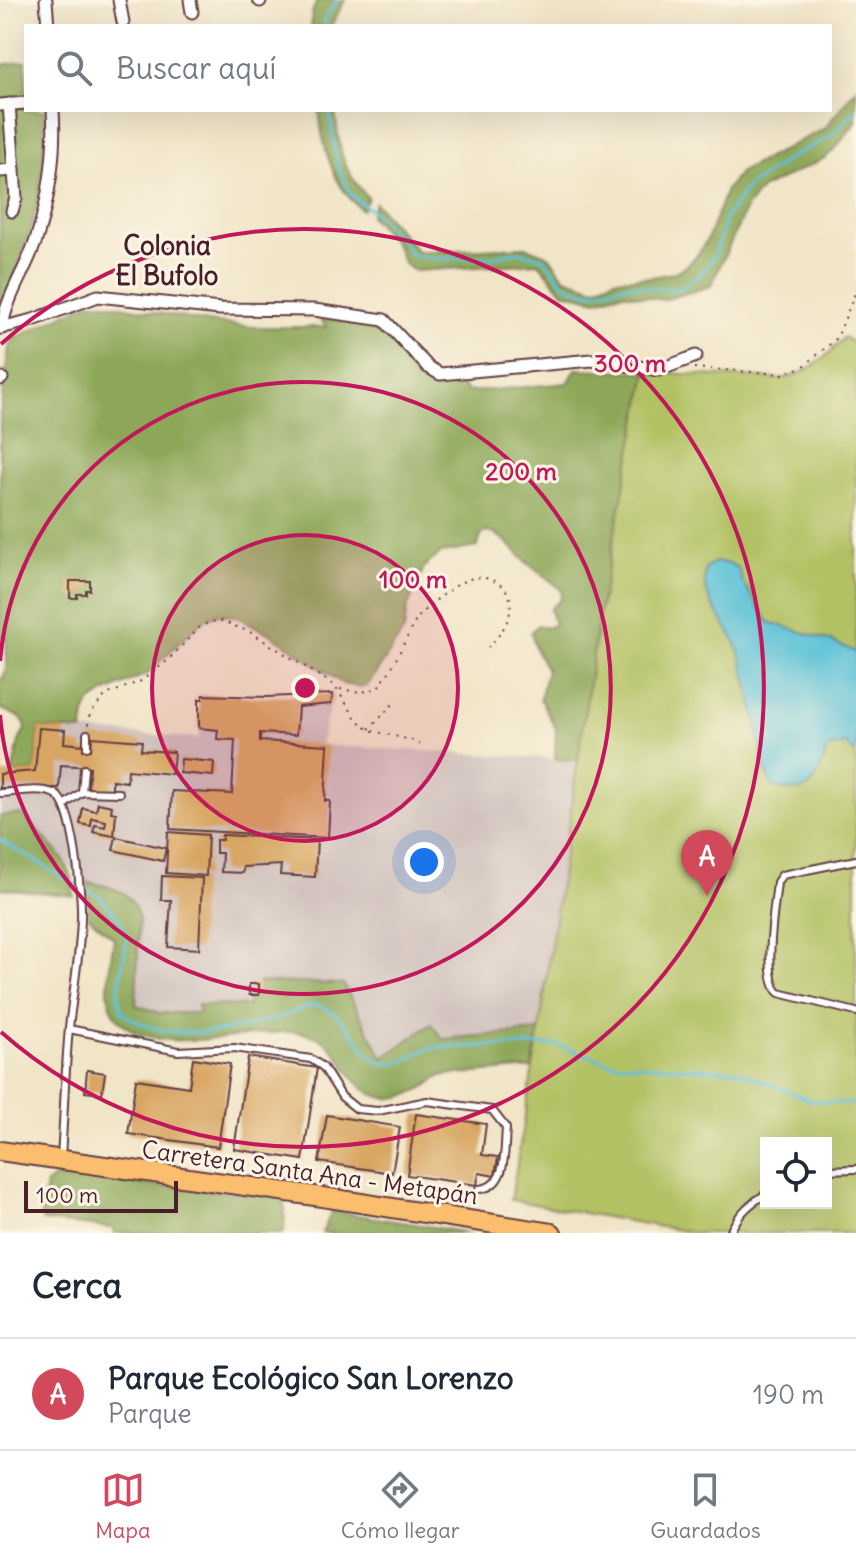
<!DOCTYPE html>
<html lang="es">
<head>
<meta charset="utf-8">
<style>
  :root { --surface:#fff; --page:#f6f6f7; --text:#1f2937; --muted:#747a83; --line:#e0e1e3; --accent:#d1495b }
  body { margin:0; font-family:Delius,sans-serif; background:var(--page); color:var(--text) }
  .controls { position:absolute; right:24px; bottom:24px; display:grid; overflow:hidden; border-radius:0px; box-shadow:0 8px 32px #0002 }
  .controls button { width:72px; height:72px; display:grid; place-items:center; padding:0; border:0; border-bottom:2px solid var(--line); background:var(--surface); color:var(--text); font:40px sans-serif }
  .scale { position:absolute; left:24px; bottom:20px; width:154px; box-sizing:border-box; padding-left:8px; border:4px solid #4a1f2b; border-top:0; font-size:22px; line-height:28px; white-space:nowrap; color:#4a1f2b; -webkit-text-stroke:6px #fcf5e5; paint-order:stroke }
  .you { position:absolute; left:424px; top:862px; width:28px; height:28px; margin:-20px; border:6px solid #fff; border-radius:50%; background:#1a73e8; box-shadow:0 0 0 12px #1a73e833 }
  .badge { display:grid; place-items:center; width:52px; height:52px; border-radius:50%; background:var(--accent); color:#fff; font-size:26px; font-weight:700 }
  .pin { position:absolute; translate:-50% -66px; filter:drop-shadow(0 2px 4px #0008) }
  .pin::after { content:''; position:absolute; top:42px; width:28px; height:24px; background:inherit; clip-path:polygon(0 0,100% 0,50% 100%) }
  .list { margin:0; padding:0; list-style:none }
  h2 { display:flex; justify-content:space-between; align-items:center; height:104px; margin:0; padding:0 32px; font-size:34px }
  h2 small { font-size:26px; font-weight:400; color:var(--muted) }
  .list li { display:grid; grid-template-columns:52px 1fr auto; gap:24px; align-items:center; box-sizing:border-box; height:112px; padding:0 32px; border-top:2px solid var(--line) }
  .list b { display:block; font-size:30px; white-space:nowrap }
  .list p { margin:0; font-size:26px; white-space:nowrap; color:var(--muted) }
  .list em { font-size:26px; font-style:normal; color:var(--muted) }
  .icon { flex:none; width:44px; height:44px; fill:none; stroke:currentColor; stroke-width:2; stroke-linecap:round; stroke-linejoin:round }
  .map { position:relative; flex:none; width:856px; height:1233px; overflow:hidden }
  .search { position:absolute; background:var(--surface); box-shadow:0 8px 32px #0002; left:24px; right:24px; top:24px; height:88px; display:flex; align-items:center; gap:20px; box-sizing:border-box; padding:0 28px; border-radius:0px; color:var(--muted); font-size:30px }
  .sheet { height:216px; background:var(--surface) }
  nav { display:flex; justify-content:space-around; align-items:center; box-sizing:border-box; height:112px; border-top:2px solid var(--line); background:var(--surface); font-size:22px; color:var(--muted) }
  nav a { display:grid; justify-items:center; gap:4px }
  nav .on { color:var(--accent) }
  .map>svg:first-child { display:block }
  .industrial { fill:#cfc0bb }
  .green { fill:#b2c163; stroke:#7e7047; stroke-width:2; fill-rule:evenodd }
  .forest { fill:#8da759; stroke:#6c6342; stroke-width:2 }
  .water { fill:#59c0d6; stroke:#527080; stroke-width:2 }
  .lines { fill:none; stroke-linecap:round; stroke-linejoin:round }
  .stream { stroke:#59c0d6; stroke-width:3 }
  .building { fill:#d8a662 }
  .lane-casing { stroke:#633d43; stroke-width:10 }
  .street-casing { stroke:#633d43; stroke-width:15 }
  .primary-casing { stroke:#633d43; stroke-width:22 }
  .path { stroke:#633d43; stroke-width:2; stroke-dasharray:2 6; stroke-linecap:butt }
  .lane { stroke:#fff; stroke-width:6 }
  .street { stroke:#fff; stroke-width:11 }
  .primary { stroke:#fbbe6e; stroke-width:18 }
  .ring { fill:none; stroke:#c2185b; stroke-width:4 }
  .labels { text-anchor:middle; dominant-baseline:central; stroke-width:6; stroke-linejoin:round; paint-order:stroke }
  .street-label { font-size:24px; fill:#4a1f2b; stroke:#fcf5e5 }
  .neighbourhood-label { font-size:26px; font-weight:bold; fill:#4a1f2b; stroke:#fcf5e5 }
  .centre { fill:#c2185b; stroke:#fcf5e5; stroke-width:4 }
  .ring-label { font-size:24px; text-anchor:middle; font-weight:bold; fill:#c2185b; stroke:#fcf5e5; stroke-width:6; stroke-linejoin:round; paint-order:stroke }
</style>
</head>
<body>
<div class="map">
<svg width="856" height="1233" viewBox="0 0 856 1233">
  <rect width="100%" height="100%" fill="#fcf5e5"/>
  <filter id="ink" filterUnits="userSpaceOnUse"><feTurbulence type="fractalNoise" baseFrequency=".0125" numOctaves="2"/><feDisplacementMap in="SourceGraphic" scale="16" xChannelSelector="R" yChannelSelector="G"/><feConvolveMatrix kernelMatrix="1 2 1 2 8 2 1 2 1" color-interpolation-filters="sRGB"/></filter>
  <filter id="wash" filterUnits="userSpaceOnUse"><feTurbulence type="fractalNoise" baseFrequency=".006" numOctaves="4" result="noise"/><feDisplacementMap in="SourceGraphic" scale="32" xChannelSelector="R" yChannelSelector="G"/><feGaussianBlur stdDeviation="1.8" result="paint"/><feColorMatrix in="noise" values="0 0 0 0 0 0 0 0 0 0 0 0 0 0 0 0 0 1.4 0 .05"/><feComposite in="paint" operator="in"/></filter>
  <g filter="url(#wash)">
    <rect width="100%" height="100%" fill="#f1e5c8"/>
    <!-- industrial -->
    <polygon class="industrial" points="333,694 320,745 578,760 539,1031 443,1039 383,1059 259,983 259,995 248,1006 199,1005 199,1013 160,1013 135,1005 139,919 131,899 122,891 88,882 70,867 22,815 0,816 0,774 35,771 39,728 199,738 198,695 267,697"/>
    <!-- green -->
    <path class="green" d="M844,337L856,344V1233H695L511,1200L539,1031L599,613L647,372L780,379C807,375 827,358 844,337ZM766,1143H826V1203H766Z"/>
    <!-- forest -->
    <g class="forest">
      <polygon points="317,0 345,0 331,26 311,26 312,13"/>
      <path d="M26,61V110H44C49,183 28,248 0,314V65Z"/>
      <polygon points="856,88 856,122 834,150 825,158 761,189 747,206 711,286 664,300 621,293 597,300 563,292 539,263 415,271 404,264 395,243 370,216 375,203 418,252 526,247 549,256 565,278 595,288 615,279 652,277 673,273 685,267 698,254 708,238 726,190 740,172 825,128"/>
      <path d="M319,110H335C339,148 341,169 368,198L362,210C333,187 322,146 319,110Z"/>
      <path d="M91,302H100L207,322L252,327H326L320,319L369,323L381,327L389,334L434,386L460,383L468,392L568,383L576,369L647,372L599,613L578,760L555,759L556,729L540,699L547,670L536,650L531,632L538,625L546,628L554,625L550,609L560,600L562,591C551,578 534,570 522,558C512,548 502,534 487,532L482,534L477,547L441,553L424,567L407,609L404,631L367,686L359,687L343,684L272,635L238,617L218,614L202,621L147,674L104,693L90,703L85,714L83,731L39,728L35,771L12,773L19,741L26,727L21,718L0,708V680L3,678L7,664L6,637L0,642V414L9,347L11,340Z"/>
      <path d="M22,814C44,839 76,862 74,896L0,888V816Z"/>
      <path d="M88,882C115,889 131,888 139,919L136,1005L160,1013H198V1005L248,1006L249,995H259V982L343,984L383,1058L431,1024L443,1039L539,1031L532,1068C510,1070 488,1072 465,1074C458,1074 448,1073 441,1076C436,1078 431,1084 426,1086C413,1094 395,1101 380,1097C340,1085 347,1037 298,1032C250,1028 116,1071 108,993C107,976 112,955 114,938L89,917Z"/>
      <polygon points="57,1176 278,1197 282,1199 285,1209 284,1233 115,1233 112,1228 43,1221 41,1217 46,1184"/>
      <polygon points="332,1211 471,1233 322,1233"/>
    </g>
    <!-- water -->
    <path class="water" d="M716,562L731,564L739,569L742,581L769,622L831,641L856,652V755L846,744L828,748C816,779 814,801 772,786C761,763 762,749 757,725C752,704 745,666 737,646C726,620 698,598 706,567Z"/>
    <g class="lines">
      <!-- stream -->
      <g class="stream">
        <polyline points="324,26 325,18 337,0"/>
        <polyline points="329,110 337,164 350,194 379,217 403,241 411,255 438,259 491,257 517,252 543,258 564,284 587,293 627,285 677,290 700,275 716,254 725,218 748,186 793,156 830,137 856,110"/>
        <path d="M0,840L69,881L99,896L119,919L127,937L118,994L121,1011C167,1051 262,1027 312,1005C353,1008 356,1062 389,1064C406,1065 418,1049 435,1047L557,1045L610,1063L738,1071L813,1101L856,1104"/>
      </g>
    </g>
    <g id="blocks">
      <!-- building -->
      <g class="building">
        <polygon points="70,581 90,581 90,590 86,590 86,594 77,594 77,598 70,598"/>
        <polygon points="333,694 331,704 298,707 296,735 260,733 260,741 328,745 325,801 330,801 328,838 170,829 172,791 232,794 235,740 217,739 218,730 199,728 199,699 203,699 203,695 267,697"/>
        <polygon points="39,728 65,730 64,743 83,745 83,750 91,750 92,737 142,741 141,750 174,752 172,774 128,770 127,782 112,780 112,790 88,789 90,767 61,765 59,788 0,788 0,774 35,771"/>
        <polygon points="181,759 214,762 213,776 180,773"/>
        <polygon points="98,803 112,806 111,812 116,813 114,836 93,832 95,825 105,827 106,821 92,818 91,826 80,824 83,808 96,811"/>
        <polygon points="168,832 208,835 206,876 166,873"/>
        <polygon points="222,835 317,840 315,877 280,875 281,865 243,867 243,873 221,872 222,853 216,853 216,840 222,840"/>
        <polygon points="116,837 166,848 163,861 113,850"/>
        <polygon points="162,876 202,878 199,949 168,947 171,900 161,900"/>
        <rect x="249" y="984" width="10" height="11"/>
        <polygon points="248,1057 317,1068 303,1160 234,1149"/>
        <polygon points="193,1058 230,1064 218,1147 128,1134 136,1079 189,1087"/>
        <polygon points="87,1070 105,1073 102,1094 85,1092"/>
        <polygon points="416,1114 486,1124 482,1155 498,1157 495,1176 479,1173 477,1185 407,1175"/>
        <polygon points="327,1115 400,1127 392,1173 319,1162"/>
      </g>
    </g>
  </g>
  <g filter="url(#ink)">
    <use href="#blocks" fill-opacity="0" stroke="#633d43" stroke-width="2"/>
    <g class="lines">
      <defs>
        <g id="lane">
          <polyline points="87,747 87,734"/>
          <polyline points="82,792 84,769"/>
          <path d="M0,793C16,792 41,787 55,794C74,804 82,896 81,918C80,955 73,991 69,1028C65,1071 64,1114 61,1157"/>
          <polyline points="64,805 82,792 119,793"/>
          <path d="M856,860L782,875L777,882C775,905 762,979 779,993L856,1012"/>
          <path d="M69,1029L178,1051L234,1048L311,1059L323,1067L342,1097L357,1109L378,1111L427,1101L492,1110L506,1128C504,1150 508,1187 479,1189"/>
          <polyline points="826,1170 856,1169"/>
          <path d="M730,1233C738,1214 749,1204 766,1194"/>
        </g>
        <g id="street">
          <polyline points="46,0 48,26"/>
          <polyline points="119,0 123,22"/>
          <polyline points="190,0 192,12"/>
          <polyline points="259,0 260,1"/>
          <polyline points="9,104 16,198 12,211"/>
          <polyline points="0,105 26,103"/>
          <polyline points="0,171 14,170"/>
          <polyline points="0,328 33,320 98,296 220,309 314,310 384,320 428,367 440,374 592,360 659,370 696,356"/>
          <path d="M2,328C6,297 26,270 36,240C49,200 56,153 53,110"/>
          <polyline points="0,379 2,378"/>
        </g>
        <polyline id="primary" points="0,1151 329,1198 552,1233"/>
      </defs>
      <!-- lane casing -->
      <use href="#lane" class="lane-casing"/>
      <!-- street casing -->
      <use href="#street" class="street-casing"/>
      <!-- primary casing -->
      <use href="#primary" class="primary-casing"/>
      <!-- path -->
      <g class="path">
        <polyline points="694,368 782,374 803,367 837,338 856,291"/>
        <path d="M340,689C352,691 365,694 376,688C389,680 407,634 417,619C427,605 441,597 454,587C467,578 480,574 494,581C525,596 507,630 488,647"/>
        <polyline points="88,725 90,713 106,695 141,681 167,661 202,625 219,620 250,632 334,685 357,720 369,730 415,741 423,747"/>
        <polyline points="369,729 396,701"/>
      </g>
      <!-- lane -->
      <use href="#lane" class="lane"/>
      <!-- street -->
      <use href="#street" class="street"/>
      <!-- primary -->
      <use href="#primary" class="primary"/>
    </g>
  </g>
  <!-- distance rings -->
  <circle cx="305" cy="688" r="153" fill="#c2185b" fill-opacity=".12"/>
  <g class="ring">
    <circle cx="305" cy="688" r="153"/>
    <path d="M0 661A306 306 0 1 1 0 715"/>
    <path d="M1 344A459 459 0 1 1 1 1032"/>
  </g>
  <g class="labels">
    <!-- street labels -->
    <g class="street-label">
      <text transform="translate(310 1172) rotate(8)">Carretera Santa Ana - Metapán</text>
    </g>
    <!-- neighbourhood labels -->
    <g class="neighbourhood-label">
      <text x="167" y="245">Colonia<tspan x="167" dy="30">El Bufolo</tspan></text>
    </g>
  </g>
  <circle cx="305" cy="688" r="12" class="centre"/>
  <g class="ring-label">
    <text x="630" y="372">300 m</text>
    <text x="521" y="480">200 m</text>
    <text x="413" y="588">100 m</text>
  </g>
</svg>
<div class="controls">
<button><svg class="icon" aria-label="locate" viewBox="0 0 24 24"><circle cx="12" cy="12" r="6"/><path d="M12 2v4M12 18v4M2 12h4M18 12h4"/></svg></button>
</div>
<div class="scale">100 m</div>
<div class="you"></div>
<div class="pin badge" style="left:707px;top:896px">A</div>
<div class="search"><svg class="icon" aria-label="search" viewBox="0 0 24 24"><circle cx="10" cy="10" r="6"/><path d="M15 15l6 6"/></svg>Buscar aquí</div>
</div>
<section class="sheet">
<h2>Cerca<small></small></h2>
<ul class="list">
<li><span class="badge">A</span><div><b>Parque Ecológico San Lorenzo</b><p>Parque</p></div><em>190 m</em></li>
</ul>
</section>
<nav>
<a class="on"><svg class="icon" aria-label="map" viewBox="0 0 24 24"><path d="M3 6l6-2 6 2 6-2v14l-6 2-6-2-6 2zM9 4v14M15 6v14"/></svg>Mapa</a>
<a><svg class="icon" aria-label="directions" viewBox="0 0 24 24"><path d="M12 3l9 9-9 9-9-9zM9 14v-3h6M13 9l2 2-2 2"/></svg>Cómo llegar</a>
<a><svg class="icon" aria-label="saved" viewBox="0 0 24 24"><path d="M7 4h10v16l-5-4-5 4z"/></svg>Guardados</a>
</nav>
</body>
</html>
